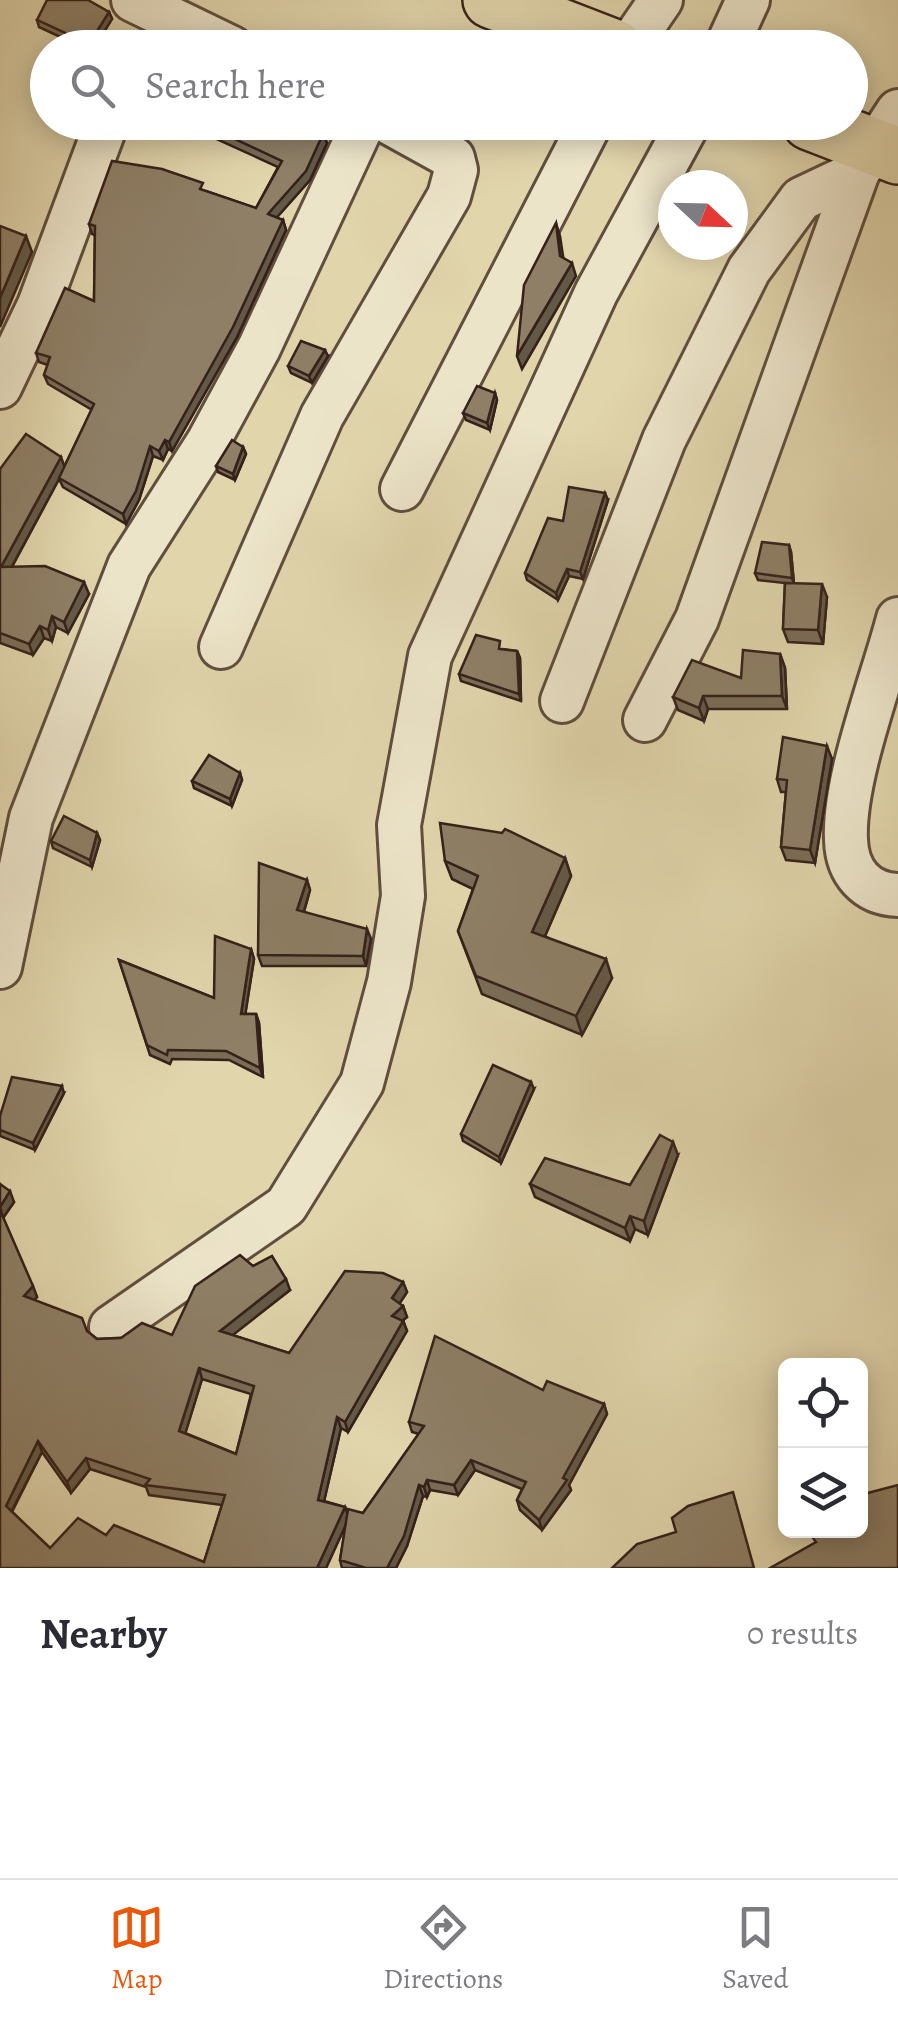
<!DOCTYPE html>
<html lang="en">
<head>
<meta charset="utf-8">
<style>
  :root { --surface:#fff; --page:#f2f2f3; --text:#2b2b33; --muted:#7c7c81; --line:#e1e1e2; --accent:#ea580c }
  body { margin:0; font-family:Alegreya,serif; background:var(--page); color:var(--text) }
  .controls { position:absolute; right:30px; bottom:30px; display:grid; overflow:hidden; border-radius:15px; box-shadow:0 5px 25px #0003 }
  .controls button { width:90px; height:90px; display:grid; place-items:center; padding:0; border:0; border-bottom:2px solid var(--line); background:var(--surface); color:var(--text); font:50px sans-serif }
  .compass { position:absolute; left:658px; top:170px; width:90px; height:90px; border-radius:50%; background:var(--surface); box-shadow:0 5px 25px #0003; rotate:112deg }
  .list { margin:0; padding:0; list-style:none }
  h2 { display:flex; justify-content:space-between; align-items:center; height:130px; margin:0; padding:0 40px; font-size:42px }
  h2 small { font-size:32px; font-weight:400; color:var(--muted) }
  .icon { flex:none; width:55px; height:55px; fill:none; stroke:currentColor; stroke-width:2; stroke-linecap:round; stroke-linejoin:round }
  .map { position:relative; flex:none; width:898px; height:1568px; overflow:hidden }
  .search { position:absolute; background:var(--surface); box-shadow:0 5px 25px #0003; left:30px; right:30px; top:30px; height:110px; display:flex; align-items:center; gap:25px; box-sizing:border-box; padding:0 35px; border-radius:55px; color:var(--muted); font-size:38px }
  .sheet { height:310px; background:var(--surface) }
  nav { display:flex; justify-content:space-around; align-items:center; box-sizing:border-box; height:140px; border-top:2px solid var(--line); background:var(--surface); font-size:28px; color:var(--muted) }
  nav a { display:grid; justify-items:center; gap:5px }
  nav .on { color:var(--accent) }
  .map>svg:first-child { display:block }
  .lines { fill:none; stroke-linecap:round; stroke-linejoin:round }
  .minor-casing { stroke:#604e3e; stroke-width:48 }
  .major-casing { stroke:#35211a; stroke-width:60 }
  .minor { stroke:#ece4c9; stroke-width:42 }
  .major { stroke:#e1d5ac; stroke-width:55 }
  .wall { fill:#7a6d58; stroke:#35211a; stroke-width:2.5; fill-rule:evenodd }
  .shaded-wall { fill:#635947; stroke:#35211a; stroke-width:2.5 }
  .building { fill:#8e7f66; stroke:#35211a; stroke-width:2.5; fill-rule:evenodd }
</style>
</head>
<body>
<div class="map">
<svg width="898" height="1568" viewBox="0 0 898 1568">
  <rect width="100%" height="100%" fill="#e1d5ac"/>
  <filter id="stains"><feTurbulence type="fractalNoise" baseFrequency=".002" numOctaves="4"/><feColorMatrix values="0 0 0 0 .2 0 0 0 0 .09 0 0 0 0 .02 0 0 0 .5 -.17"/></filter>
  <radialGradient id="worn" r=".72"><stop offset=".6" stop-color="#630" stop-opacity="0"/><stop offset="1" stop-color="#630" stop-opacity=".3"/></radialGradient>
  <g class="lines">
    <defs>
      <g id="minor">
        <polyline points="133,0 232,48"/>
        <polyline points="628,48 661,0"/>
        <polyline points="726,48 748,0"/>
        <polyline points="0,387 39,305 107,122"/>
        <polyline points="402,489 591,122"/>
        <path d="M898,619C882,680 843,780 846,840C847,872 866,894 898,895"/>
        <polyline points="221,647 322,416 449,196 456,170 453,158 388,122"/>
        <polyline points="562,701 664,440 749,270 801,199 858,172"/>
        <polyline points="645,720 697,619 858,172 898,111"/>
        <polyline points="0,967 31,818 129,566 208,442 259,348 364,122"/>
        <polyline points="111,1327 286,1206 362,1083 389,982 403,896 399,825 430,656 596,293 689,122"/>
      </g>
      <g id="major">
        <polyline points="491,0 615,48"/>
        <polyline points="810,122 898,156"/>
      </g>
    </defs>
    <!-- minor casing -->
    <use href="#minor" class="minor-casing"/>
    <!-- major casing -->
    <use href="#major" class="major-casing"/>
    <!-- minor -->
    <use href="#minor" class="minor"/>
    <!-- major -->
    <use href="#major" class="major"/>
  </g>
  <!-- wall -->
  <g class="wall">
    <polygon points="109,12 112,19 94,48 84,48 39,27 37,20"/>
    <polygon points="199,122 293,122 323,134 327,143 310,180 276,218 283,220 286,230 237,337 172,451 168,449 163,460 153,456 139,500 126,524 63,487 59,479 12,567 89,594 68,633 56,627 52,641 44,638 33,655 0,643 0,469 64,467 92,410 48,384 44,375 48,365 39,362 36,353 94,301 95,235 92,234 89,224 206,191 256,208 278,167 212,137"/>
    <polygon points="328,356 312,383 291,373 288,366"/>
    <polygon points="495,393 497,400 490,430 466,420 463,413"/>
    <polygon points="243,447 246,454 235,480 218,472 216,466"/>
    <polygon points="608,500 583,579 569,576 558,600 527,580 525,573 563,521"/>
    <polygon points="789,545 791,552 794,583 827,597 823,644 788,642 783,629 785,583 758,580 755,573"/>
    <polygon points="502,649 517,651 520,658 521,701 461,681 459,674"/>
    <polygon points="780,654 785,668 787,709 708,709 704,721 678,710 673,697 741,678"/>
    <polygon points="832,759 815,863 786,860 781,847 786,792 781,792 777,779"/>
    <polygon points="240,773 242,780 232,806 194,788 192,781"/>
    <polygon points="97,833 100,840 92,867 53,848 51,841"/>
    <polygon points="565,858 571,876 545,936 612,978 582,1035 482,994 458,931 473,889 452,879 445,861"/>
    <polygon points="307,880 310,890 304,912 371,939 366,966 262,966 258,955"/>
    <polygon points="251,949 254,959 245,1014 256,1014 259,1023 263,1077 229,1060 172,1059 170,1064 150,1055 119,960 214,998"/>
    <polygon points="534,1089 501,1163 463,1141 461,1134"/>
    <polygon points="64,1093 35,1150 0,1136 0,1116"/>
    <polygon points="678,1155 648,1235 635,1229 630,1241 535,1197 530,1184 630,1185"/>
    <path d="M0,1184L14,1202L3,1218L37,1297L34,1300L87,1331L97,1339L172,1335L253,1266L290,1290L232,1335L289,1353L403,1282L407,1292L399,1304L403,1306L407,1317L403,1320L407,1331L348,1432L341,1428L324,1501L345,1507L347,1514L363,1513L419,1434L412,1432L409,1422L543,1390L604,1404L607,1414L569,1485L571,1490L542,1530L520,1510L517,1500L522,1489L475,1470L458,1495L430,1490L427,1497L423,1496L407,1546L396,1568H342L340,1560L346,1524L326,1568H0ZM202,1379L251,1394L236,1454L185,1433ZM42,1452L71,1493L90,1469L146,1487L149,1495L222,1505L204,1562L106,1535L50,1548L12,1512Z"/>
  </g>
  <!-- shaded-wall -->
  <g class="shaded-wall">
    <polygon points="109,12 112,19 94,48 90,48 89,44"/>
    <polygon points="323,134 327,143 310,180 271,224 268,214"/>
    <polygon points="283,220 286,230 237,337 172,451 169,442"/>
    <polygon points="556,223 560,236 565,269 560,256"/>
    <polygon points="26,236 32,252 0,327 0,298"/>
    <polygon points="572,263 576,276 522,369 517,356"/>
    <polygon points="325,350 328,356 312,383 309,376"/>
    <polygon points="495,393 497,400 490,430 487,423"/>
    <polygon points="165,440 168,449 163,460 159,451"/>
    <polygon points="150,446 153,456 139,500 126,524 123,514"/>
    <polygon points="243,447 246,454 235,480 233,474"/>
    <polygon points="61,457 65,468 5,579 1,567"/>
    <polygon points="605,493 608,500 583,579 580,572"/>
    <polygon points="789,545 791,552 794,584 792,578"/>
    <polygon points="567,569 569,576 558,600 556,593"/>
    <polygon points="84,582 89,594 68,633 64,622"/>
    <polygon points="822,584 827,597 823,644 818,630"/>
    <polygon points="52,616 56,627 52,641 48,630"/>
    <polygon points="40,626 44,638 33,655 29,644"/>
    <polygon points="517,651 520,658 521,701 519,694"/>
    <polygon points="780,654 785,668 787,709 782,696"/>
    <polygon points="703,696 708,709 704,721 699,708"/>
    <polygon points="827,746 832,759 815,863 810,850"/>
    <polygon points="240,773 242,780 232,806 230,799"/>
    <polygon points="97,833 100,840 92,867 90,860"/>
    <polygon points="565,858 571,876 539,950 532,932"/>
    <polygon points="307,880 310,890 301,921 297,910"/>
    <polygon points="367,929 371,939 366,966 363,956"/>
    <polygon points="251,949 254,959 244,1023 241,1014"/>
    <polygon points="606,959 612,978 582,1035 576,1016"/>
    <polygon points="256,1014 259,1023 263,1077 260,1068"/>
    <polygon points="531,1082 534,1089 501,1163 499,1157"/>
    <polygon points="62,1086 64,1093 35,1150 33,1143"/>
    <polygon points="673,1142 678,1155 648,1235 644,1221"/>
    <polygon points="10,1191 14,1202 3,1218 0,1207"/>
    <polygon points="630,1216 635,1229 630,1241 625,1228"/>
    <polygon points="286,1279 290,1290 224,1342 220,1331"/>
    <polygon points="403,1282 407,1292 396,1309 392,1298"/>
    <polygon points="33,1286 37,1297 28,1307 24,1296"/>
    <polygon points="403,1306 407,1317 396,1326 392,1316"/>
    <polygon points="403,1321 407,1331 348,1432 345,1422"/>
    <polygon points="199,1368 202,1379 183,1441 179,1431"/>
    <polygon points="604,1404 607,1414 569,1485 571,1490 542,1530 539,1520"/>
    <polygon points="337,1417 341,1428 322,1510 318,1500"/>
    <polygon points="38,1441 42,1452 9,1516 6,1506"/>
    <polygon points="86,1458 90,1469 71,1493 67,1482"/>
    <polygon points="471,1460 475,1470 458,1495 454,1485"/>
    <polygon points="427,1480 430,1490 427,1497 424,1487"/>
    <polygon points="419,1485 423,1496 407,1546 396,1568 387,1568"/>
    <polygon points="345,1507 349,1518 326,1568 317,1568"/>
  </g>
  <!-- building -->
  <g class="building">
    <polygon points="47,0 88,0 109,12 89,44 37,20"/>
    <polygon points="128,39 145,48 135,48"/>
    <polygon points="204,122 293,122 323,134 306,171 268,214 283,220 233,327 169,442 165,440 159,451 150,446 136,491 123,514 59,478 94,404 44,375 50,357 36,353 65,288 94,301 95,226 89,224 112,161 162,169 203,183 200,189 256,208 282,161 209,127"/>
    <polygon points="556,223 560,256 572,263 517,356 524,285"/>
    <polygon points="0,226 26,236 0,298"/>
    <polygon points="301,341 325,350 309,376 288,366"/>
    <polygon points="477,386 495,393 487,423 463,413"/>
    <polygon points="26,434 61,457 1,567 45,566 84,582 64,622 52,616 48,630 40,626 29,644 0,633 0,469"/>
    <polygon points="232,440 243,447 233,474 216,466"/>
    <polygon points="569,487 605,493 580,572 567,569 556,593 525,573 548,518 563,521"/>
    <polygon points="762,542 789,545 792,578 755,573"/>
    <polygon points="785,583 822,584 818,630 783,629"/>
    <polygon points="476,635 500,641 499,649 517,651 519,694 459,674"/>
    <polygon points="743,650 780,654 782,696 703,696 699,708 673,697 692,660 741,678"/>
    <polygon points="783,737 827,746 810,850 781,847 787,780 777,779"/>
    <polygon points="209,755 240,773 230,799 192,781"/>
    <polygon points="64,816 97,833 90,860 51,841"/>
    <polygon points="440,823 502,833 505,829 565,858 532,932 606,959 576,1016 476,976 458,931 478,876 445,861"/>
    <polygon points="259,863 307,880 297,910 367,929 363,956 258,955"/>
    <polygon points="215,936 251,949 241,1014 256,1014 260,1068 226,1051 168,1050 167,1055 147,1045 119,960 214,998"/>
    <polygon points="493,1065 531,1082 499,1157 461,1134"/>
    <polygon points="12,1077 62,1086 33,1143 0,1130 0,1116"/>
    <polygon points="660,1135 673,1142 644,1221 630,1216 625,1228 530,1184 545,1158 630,1185"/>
    <polygon points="0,1184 10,1191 0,1207"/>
    <path d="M0,1210L33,1286L24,1296L82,1318L87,1331L97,1339L121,1338L142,1323L172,1335L195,1286L240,1255L253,1266L272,1256L286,1279L220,1331L289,1353L345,1271L383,1273L403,1282L392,1298L403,1306L392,1316L403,1321L345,1422L337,1417L318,1500L345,1507L317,1568H0ZM199,1368L254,1386L236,1454L179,1431ZM38,1441L67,1482L86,1458L150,1479L145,1485L225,1495L204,1562L114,1525L106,1535L78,1518L50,1548L6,1506Z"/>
    <polygon points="435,1336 543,1390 547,1381 604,1404 563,1478 567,1480 539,1520 517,1500 526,1482 471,1460 454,1485 427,1480 424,1487 419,1485 404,1536 387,1568 366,1568 340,1560 348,1509 363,1513 424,1426 409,1422"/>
    <polygon points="898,1485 898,1568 770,1568 816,1542 810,1534 815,1530 860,1530 860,1495"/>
    <polygon points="733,1492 754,1568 612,1568 637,1544 676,1532 672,1518 688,1506"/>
  </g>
  <rect width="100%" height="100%" filter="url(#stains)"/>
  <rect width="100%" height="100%" fill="url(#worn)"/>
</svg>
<div class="controls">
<button><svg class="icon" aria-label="locate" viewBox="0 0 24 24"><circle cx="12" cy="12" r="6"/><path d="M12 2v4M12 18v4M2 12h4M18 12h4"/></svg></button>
<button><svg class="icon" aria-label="layers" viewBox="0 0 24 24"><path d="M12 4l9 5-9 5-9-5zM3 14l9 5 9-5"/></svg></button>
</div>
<svg class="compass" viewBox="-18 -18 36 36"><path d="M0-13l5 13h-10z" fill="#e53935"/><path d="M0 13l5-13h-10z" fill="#7c7c81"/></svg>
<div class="search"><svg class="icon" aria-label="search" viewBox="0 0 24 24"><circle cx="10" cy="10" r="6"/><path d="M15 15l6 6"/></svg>Search here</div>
</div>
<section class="sheet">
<h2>Nearby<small>0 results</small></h2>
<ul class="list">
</ul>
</section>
<nav>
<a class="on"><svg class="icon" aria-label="map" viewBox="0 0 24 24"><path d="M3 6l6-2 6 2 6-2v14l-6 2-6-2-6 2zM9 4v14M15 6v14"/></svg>Map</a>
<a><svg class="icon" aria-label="directions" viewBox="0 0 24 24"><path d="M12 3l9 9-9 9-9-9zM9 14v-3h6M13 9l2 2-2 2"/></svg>Directions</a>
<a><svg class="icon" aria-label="saved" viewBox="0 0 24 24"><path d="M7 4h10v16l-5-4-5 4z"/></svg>Saved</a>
</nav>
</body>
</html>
